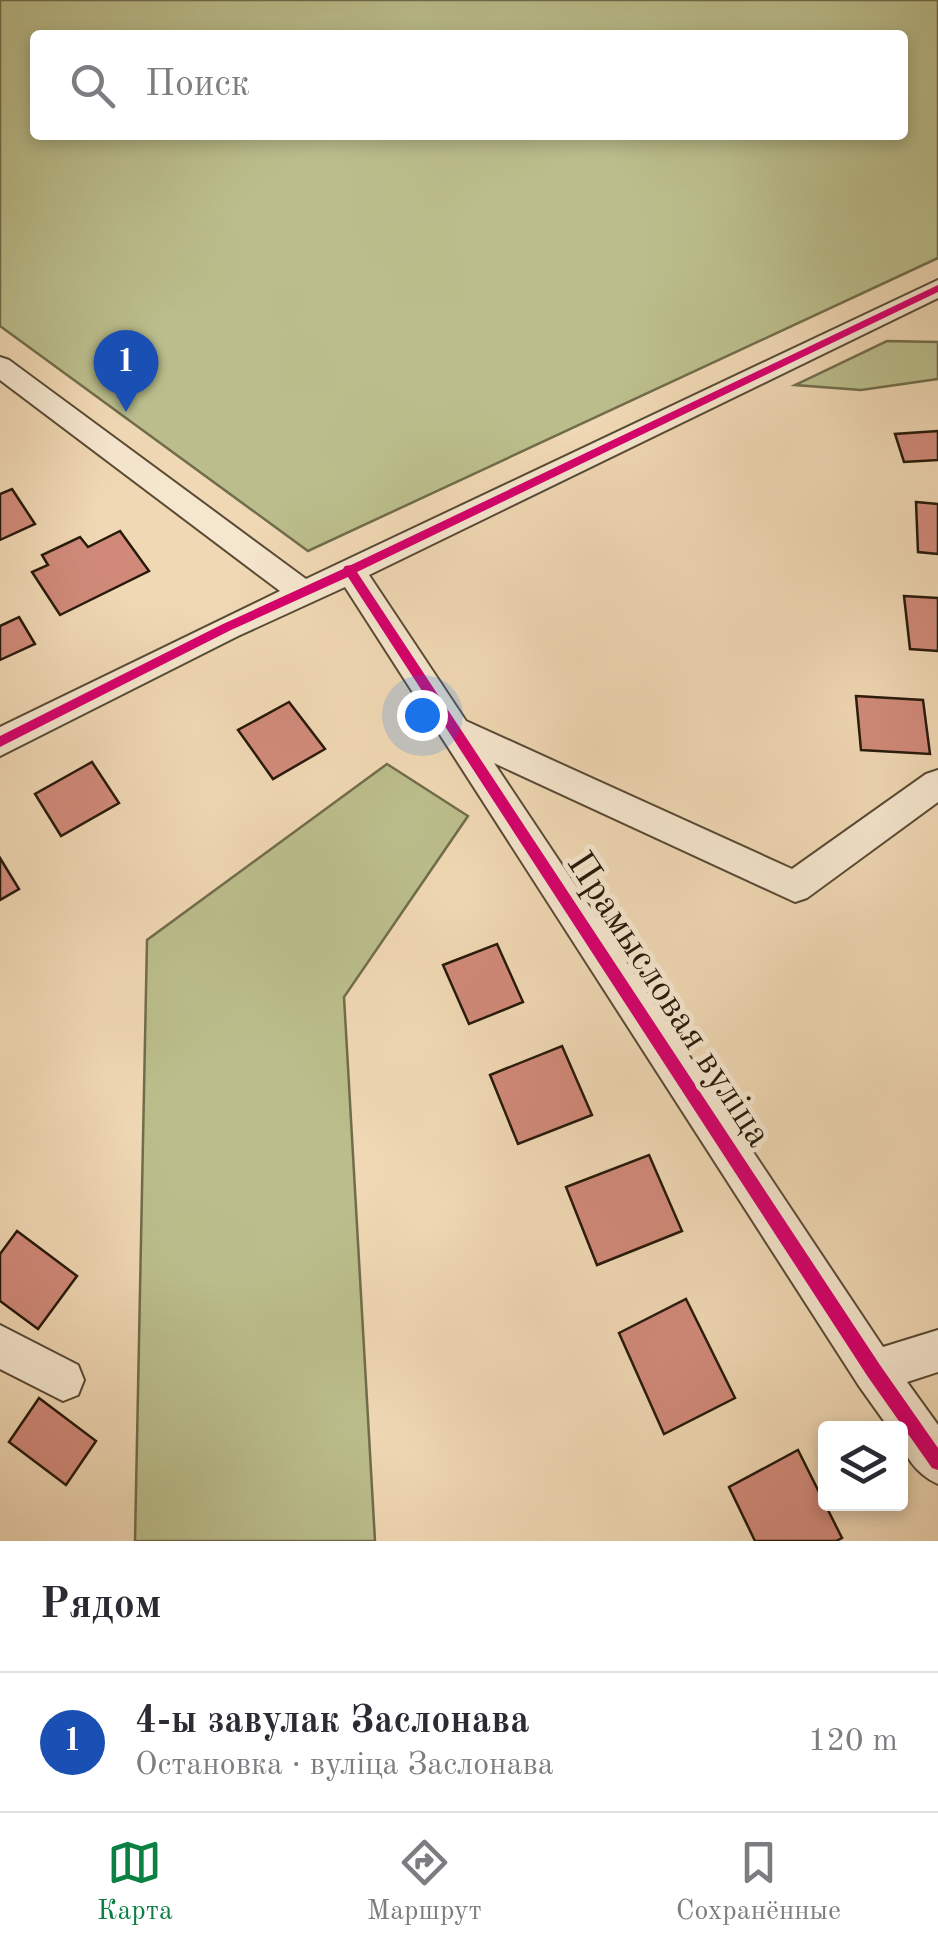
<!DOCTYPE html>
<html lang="ru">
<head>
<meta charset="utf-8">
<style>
  :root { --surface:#fff; --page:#f2f2f3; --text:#2b2b33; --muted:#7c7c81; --line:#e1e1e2; --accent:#0b8043 }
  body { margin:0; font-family:"Old Standard TT",serif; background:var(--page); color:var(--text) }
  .controls { position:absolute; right:30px; bottom:30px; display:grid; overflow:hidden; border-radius:10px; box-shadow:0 5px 15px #0003 }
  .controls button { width:90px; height:90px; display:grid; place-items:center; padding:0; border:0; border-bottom:2px solid var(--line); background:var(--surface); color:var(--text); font:50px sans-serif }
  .you { position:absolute; left:422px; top:715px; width:35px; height:35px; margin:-25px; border:8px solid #fff; border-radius:50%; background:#1a73e8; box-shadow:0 0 0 15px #1a73e833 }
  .badge { display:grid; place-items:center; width:65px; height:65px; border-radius:50%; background:var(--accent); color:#fff; font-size:32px; font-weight:700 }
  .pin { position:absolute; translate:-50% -82px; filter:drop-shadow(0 2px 5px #0008) }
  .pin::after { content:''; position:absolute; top:52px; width:35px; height:30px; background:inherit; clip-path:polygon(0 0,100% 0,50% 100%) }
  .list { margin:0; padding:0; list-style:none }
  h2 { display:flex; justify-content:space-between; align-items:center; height:130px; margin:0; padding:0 40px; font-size:42px }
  h2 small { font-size:32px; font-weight:400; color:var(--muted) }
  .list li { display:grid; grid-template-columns:65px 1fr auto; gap:30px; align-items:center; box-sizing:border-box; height:140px; padding:0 40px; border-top:2px solid var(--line) }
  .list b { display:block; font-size:38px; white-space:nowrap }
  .list p { margin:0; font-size:32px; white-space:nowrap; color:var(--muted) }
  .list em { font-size:32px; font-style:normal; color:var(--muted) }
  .icon { flex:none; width:55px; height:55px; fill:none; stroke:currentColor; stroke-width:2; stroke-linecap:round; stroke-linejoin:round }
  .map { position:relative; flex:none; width:938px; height:1541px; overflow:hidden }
  .search { position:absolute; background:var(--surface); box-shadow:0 5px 15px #0003; left:30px; right:30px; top:30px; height:110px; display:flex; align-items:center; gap:25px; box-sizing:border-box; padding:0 35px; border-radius:10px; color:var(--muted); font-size:38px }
  .sheet { height:270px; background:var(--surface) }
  nav { display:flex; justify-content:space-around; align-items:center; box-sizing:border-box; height:140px; border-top:2px solid var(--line); background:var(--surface); font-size:28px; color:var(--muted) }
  nav a { display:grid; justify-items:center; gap:5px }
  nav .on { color:var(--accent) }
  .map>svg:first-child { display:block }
  .green { fill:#bbbe8c; stroke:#716c4b; stroke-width:2.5; fill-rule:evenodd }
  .building { fill:#d18a7a; stroke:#271a0a; stroke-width:2.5 }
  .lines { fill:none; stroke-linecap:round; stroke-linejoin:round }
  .minor-casing { stroke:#594a34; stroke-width:4 }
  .minor { fill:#f5e6ce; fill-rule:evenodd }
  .cycleway-casing { stroke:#f5e6ce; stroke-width:7 }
  .cycleway { fill:#d6006c; fill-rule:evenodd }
  .labels { text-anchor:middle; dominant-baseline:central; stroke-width:10; stroke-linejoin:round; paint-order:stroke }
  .street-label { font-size:38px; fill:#271a0a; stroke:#f5e6ce }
</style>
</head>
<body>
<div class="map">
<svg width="938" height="1541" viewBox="0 0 938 1541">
  <rect width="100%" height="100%" fill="#f0d8b4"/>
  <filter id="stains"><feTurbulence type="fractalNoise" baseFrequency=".002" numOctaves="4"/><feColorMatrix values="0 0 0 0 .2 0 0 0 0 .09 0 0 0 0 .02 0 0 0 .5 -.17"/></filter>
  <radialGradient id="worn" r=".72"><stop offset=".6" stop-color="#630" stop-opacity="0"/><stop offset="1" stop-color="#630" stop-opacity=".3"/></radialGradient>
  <!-- green -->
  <g class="green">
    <path d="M0,0H938V258L308,551L0,326ZM35,35H903V135H35Z"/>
    <polygon points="887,341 938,342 938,379 861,390 795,385"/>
    <polygon points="387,764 468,816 344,997 375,1541 135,1541 147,940"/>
  </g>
  <!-- building -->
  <g class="building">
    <polygon points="938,431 938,460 904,462 895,434"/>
    <polygon points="12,489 35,524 0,540 0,494"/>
    <polygon points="916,502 938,504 938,554 918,552"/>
    <polygon points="120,531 149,571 60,615 32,572 48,565 42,555 80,537 88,547"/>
    <polygon points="904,596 938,598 938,651 910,649"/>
    <polygon points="19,617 35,644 0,660 0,626"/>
    <polygon points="856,696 923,700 930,754 861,750"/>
    <polygon points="289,702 325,749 273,779 238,730"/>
    <polygon points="92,762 119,803 61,836 35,794"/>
    <polygon points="0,858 19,889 0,900"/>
    <polygon points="497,944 523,1002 469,1024 443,965"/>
    <polygon points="562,1046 592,1115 518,1144 490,1075"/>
    <polygon points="649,1155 682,1231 597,1265 566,1187"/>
    <polygon points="17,1231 77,1276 38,1329 0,1301 0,1254"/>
    <polygon points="686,1299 735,1398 664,1434 619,1333"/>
    <polygon points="39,1398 96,1441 66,1485 9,1442"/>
    <polygon points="798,1450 842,1538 836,1541 755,1541 729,1487"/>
  </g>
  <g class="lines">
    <defs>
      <g id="minor">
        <path d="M938,280V298L369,575L466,721L792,869L926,774L938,770V802L807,898L795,902L494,763L883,1347L938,1330V1372L907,1382L938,1425V1484C916,1474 900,1453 900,1428H889L859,1386L345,587L238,636L0,756V727L280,591L0,380V357L9,360L306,579Z"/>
        <polygon points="0,1325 78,1365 84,1380 78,1395 63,1401 0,1369"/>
      </g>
    </defs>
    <!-- minor casing -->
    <use href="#minor" class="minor-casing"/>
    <!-- minor -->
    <use href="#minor" class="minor"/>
    <defs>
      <polygon id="cycleway" points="938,285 938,292 357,572 880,1365 938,1448 938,1470 932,1468 868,1377 348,577 231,630 0,747 0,736 223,624 343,569 345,566 351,565"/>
    </defs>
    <!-- cycleway casing -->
    <use href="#cycleway" class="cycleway-casing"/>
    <!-- cycleway -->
    <use href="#cycleway" class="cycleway"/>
  </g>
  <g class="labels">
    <!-- street labels -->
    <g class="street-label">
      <text transform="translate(668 1000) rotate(57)">Прамысловая вуліца</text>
    </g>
  </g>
  <rect width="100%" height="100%" filter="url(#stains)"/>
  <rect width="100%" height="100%" fill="url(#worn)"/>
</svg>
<div class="controls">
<button><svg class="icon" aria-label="layers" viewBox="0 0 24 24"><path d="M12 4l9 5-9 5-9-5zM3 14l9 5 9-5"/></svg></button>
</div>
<div class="you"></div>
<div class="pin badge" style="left:126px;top:412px;background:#1a4fb4">1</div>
<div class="search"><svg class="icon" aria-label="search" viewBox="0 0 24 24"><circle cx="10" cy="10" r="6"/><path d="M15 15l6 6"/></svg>Поиск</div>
</div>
<section class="sheet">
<h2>Рядом<small></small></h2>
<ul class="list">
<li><span class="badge" style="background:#1a4fb4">1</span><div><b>4-ы завулак Заслонава</b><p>Остановка · вуліца Заслонава</p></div><em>120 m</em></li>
</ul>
</section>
<nav>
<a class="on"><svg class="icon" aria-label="map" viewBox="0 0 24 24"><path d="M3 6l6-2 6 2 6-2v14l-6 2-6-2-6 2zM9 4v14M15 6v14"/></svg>Карта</a>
<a><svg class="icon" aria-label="directions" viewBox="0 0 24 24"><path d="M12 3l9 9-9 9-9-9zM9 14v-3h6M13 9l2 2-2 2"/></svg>Маршрут</a>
<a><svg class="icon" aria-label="saved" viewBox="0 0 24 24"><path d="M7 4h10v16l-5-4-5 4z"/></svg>Сохранённые</a>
</nav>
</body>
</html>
